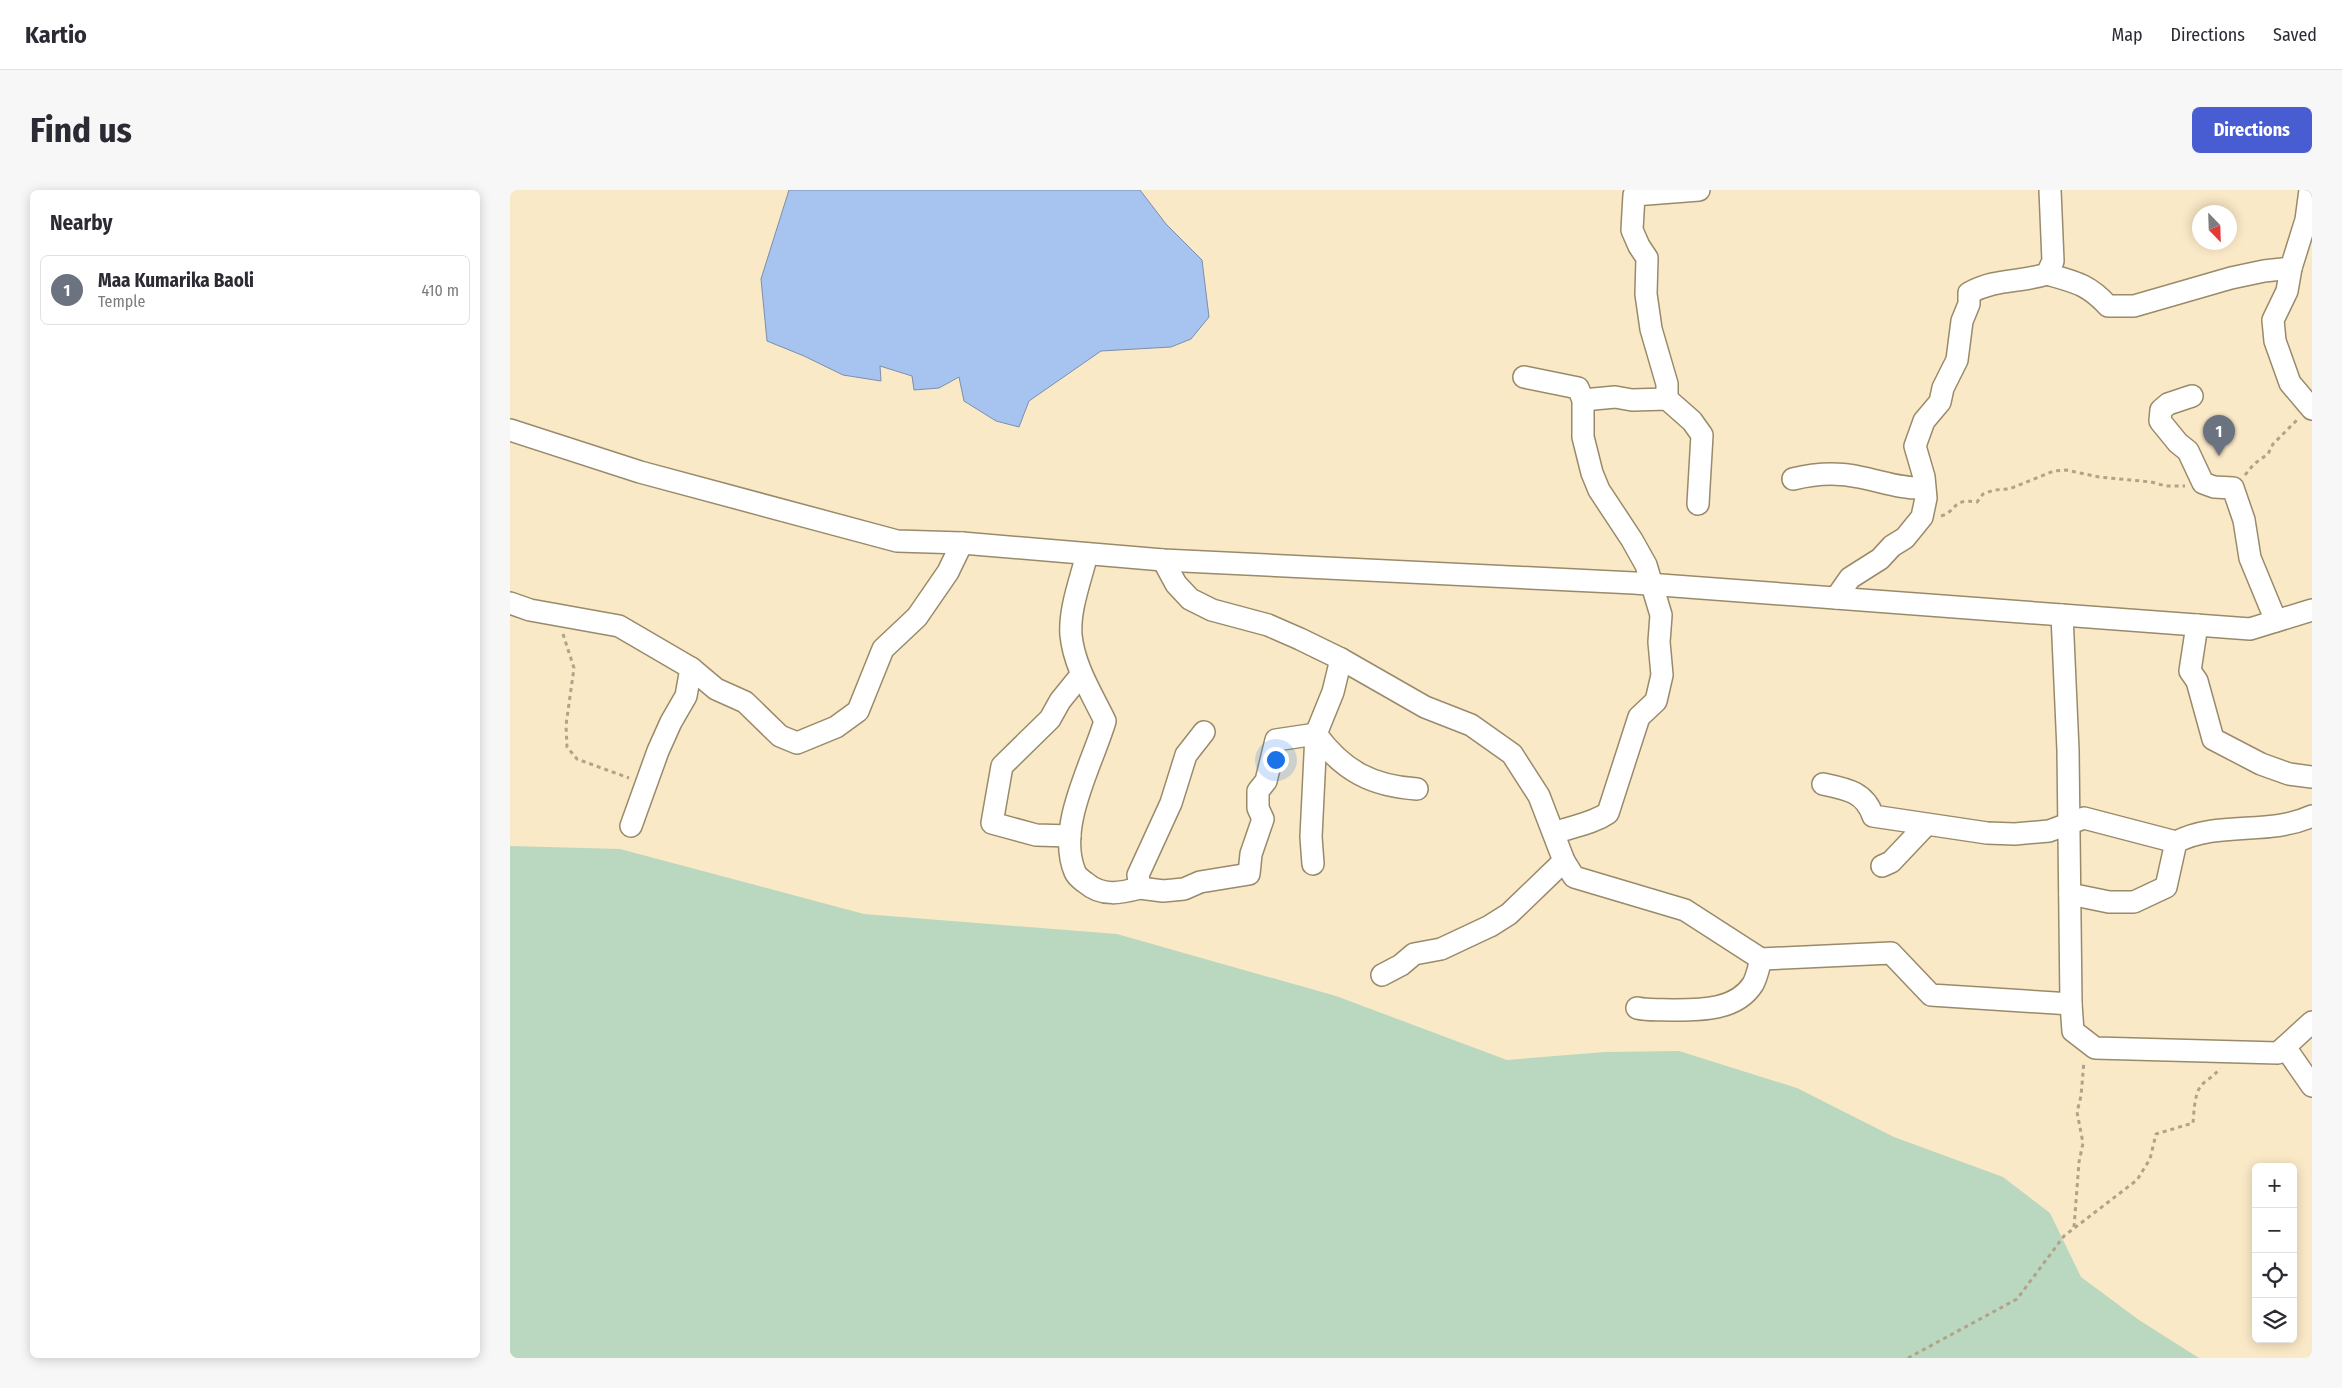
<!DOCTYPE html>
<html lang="en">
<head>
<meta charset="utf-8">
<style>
  :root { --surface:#fff; --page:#f7f7f7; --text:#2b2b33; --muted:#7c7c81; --line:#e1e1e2; --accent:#495dd2 }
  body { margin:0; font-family:"Fira Sans Condensed",sans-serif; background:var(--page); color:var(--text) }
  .controls { position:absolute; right:15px; bottom:15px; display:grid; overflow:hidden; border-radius:8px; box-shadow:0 2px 12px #0003 }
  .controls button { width:45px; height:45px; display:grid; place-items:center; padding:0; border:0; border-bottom:1px solid var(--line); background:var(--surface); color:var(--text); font:25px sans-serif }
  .compass { position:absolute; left:1682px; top:15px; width:45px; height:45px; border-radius:50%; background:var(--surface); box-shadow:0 2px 12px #0003; rotate:157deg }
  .you { position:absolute; left:765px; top:569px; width:18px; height:18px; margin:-12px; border:4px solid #fff; border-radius:50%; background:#1a73e8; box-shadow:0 0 0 8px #1a73e833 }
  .badge { display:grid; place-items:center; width:32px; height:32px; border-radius:50%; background:var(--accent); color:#fff; font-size:16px; font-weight:700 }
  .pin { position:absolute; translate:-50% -41px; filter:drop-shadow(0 1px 2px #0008) }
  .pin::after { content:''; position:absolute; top:26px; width:18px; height:15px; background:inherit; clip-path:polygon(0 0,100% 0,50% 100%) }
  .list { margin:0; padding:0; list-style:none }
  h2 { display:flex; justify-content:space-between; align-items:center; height:65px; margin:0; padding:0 20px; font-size:21px }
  h2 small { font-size:16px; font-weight:400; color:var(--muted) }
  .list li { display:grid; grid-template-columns:32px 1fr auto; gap:15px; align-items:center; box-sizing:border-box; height:70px; margin:0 10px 10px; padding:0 10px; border:1px solid var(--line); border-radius:8px }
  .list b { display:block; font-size:19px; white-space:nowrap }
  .list p { margin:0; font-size:16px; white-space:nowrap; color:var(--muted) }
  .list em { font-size:16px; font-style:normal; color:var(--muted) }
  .icon { flex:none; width:28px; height:28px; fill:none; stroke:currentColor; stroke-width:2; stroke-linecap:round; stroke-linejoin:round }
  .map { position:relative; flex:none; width:1802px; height:1168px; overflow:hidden; border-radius:8px }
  header { display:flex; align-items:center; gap:30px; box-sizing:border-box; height:70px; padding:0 25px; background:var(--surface); border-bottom:1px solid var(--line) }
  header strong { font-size:24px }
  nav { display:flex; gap:28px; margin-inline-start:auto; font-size:18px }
  .intro { display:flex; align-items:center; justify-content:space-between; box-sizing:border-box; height:120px; padding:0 30px }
  h1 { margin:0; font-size:35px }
  .button { padding:12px 22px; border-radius:8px; background:var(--accent); color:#fff; font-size:18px; font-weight:700 }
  main { display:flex; gap:30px; padding:0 30px }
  aside { flex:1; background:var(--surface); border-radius:8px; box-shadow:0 2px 12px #0003 }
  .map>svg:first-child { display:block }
  .green { fill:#bad8c0 }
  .water { fill:#a7c3f0; stroke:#7c8eaa }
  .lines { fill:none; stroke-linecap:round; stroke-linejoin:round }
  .minor-casing { stroke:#998a6a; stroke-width:24 }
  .path { stroke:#b0a388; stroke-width:3; stroke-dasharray:4 4; stroke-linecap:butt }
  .minor { stroke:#fff; stroke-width:21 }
</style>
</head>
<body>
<header>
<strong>Kartio</strong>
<nav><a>Map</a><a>Directions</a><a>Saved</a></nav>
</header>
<div class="intro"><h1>Find us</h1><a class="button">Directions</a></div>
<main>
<aside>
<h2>Nearby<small></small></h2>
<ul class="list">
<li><span class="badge" style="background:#6b7280">1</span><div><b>Maa Kumarika Baoli</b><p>Temple</p></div><em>410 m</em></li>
</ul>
</aside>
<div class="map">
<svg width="1802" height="1168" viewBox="0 0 1802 1168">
  <rect width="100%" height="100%" fill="#fae9c7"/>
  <!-- green -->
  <polygon class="green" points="0,656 110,659 354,724 607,744 826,806 997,870 1095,862 1169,861 1287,898 1384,947 1493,987 1540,1023 1571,1087 1629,1130 1689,1168 0,1168"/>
  <!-- water -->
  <polygon class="water" points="279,0 630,0 656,34 692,70 699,127 681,149 661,157 591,161 519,211 509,237 486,231 454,211 449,187 429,198 404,200 402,186 370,176 371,191 333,185 294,166 257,151 251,89"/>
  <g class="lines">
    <defs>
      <g id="minor">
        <polyline points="1781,78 1777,101 1763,130 1765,151 1780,193 1802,219"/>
        <path d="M1537,84C1565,92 1578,94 1598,116H1624L1721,88L1754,81L1781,78L1796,30L1800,0"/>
        <path d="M1014,187L1068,198L1073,210V247L1082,283L1089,300L1122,350L1136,375L1151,425L1149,452L1152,485L1146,511L1129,527L1098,623C1082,634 1063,636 1044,643"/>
        <polyline points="1682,206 1658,214 1651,220 1650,231 1668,253 1678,261 1693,293 1704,297 1723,298 1734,330 1740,368 1766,431"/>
        <polyline points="1157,209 1157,194 1141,139 1136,104 1137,68 1129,56 1122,40 1124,5 1189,0"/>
        <polyline points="1073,210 1105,207 1122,210 1157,209 1182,231 1192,245 1188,314"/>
        <polyline points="0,240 130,282 387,351 452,353 653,370 1124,393 1740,439 1802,420"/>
        <path d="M1283,289C1303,284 1327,282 1349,287C1371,291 1391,299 1414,298"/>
        <path d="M577,364C571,389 559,419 561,445C564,476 582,504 595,531C582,575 546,637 565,682C567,687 572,690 576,693C592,707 611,703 630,698"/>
        <polyline points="653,370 666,394 680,409 702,420 758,435 790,449 831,469 915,517 961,535 1002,564 1029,606 1054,671 1064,687 1175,720 1251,769 1381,763 1421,805 1561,814"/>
        <path d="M1326,408L1340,388L1370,369L1382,356L1395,348L1412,327L1416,308L1414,287L1405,256L1414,231L1430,212L1433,198L1447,170L1452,131L1459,114V103C1487,88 1508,93 1537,84L1543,71L1540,0"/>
        <polyline points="0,413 20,420 109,436 181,478 176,506 161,532 148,561 121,636"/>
        <polyline points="1552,425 1558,560 1561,814 1563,841 1585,858 1768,863 1802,832"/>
        <polyline points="1687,435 1680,481 1687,491 1703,549 1751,574 1779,584 1802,587"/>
        <polyline points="181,478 206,499 235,512 270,546 287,553 326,537 348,521 373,459 407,427 438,382 452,353"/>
        <path d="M694,542L676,565L661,613L628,685L630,698L653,701L674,699L690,692L739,684L741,664L753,629L748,618V601L756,591L766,550L806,544C833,581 862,596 907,599"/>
        <path d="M1313,594C1337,599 1355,602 1363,626L1477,643L1505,644L1539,641L1574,628L1666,652"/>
        <polyline points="560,646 526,645 482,633 492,576 540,529 550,511 571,485"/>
        <polyline points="803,674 801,647 806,544 823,502 831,469"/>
        <polyline points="1372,676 1381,672 1416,635"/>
        <path d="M1560,704L1599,712H1624L1656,697L1666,652C1709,630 1759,646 1802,626"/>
        <polyline points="872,785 891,775 904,764 931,759 980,736 999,724 1054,671"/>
        <path d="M1127,818C1140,821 1149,819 1162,820C1189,820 1226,821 1243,794C1247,787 1249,776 1251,769"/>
        <polyline points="1775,857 1802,896"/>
      </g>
    </defs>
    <!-- minor casing -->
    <use href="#minor" class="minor-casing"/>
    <!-- path -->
    <g class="path">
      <polyline points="1735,285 1744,274 1758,264 1763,254 1789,228"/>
      <path d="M1431,326C1448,321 1441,308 1467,312L1473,304L1484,300L1499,299L1544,281L1556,280L1589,287L1641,292L1656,296H1675"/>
      <polyline points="53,444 64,478 56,535 57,557 67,569 119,588"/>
      <polyline points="1564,1037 1569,972 1573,953 1567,922 1571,906 1574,871"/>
      <path d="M1398,1168L1507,1109L1554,1046L1627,990L1640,969L1646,944L1683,933C1684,923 1684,907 1690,897C1694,891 1703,888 1710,878"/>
    </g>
    <!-- minor -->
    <use href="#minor" class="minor"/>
  </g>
</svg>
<div class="controls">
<button>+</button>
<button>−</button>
<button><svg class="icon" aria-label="locate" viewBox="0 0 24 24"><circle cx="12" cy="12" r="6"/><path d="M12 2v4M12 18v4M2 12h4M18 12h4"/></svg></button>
<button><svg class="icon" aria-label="layers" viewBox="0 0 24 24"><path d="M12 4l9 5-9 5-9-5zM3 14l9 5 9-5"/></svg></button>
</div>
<svg class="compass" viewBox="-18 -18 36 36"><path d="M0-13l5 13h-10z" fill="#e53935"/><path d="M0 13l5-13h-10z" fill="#7c7c81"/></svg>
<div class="you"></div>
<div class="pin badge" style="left:1709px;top:266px;background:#6b7280">1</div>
</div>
</main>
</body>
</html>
